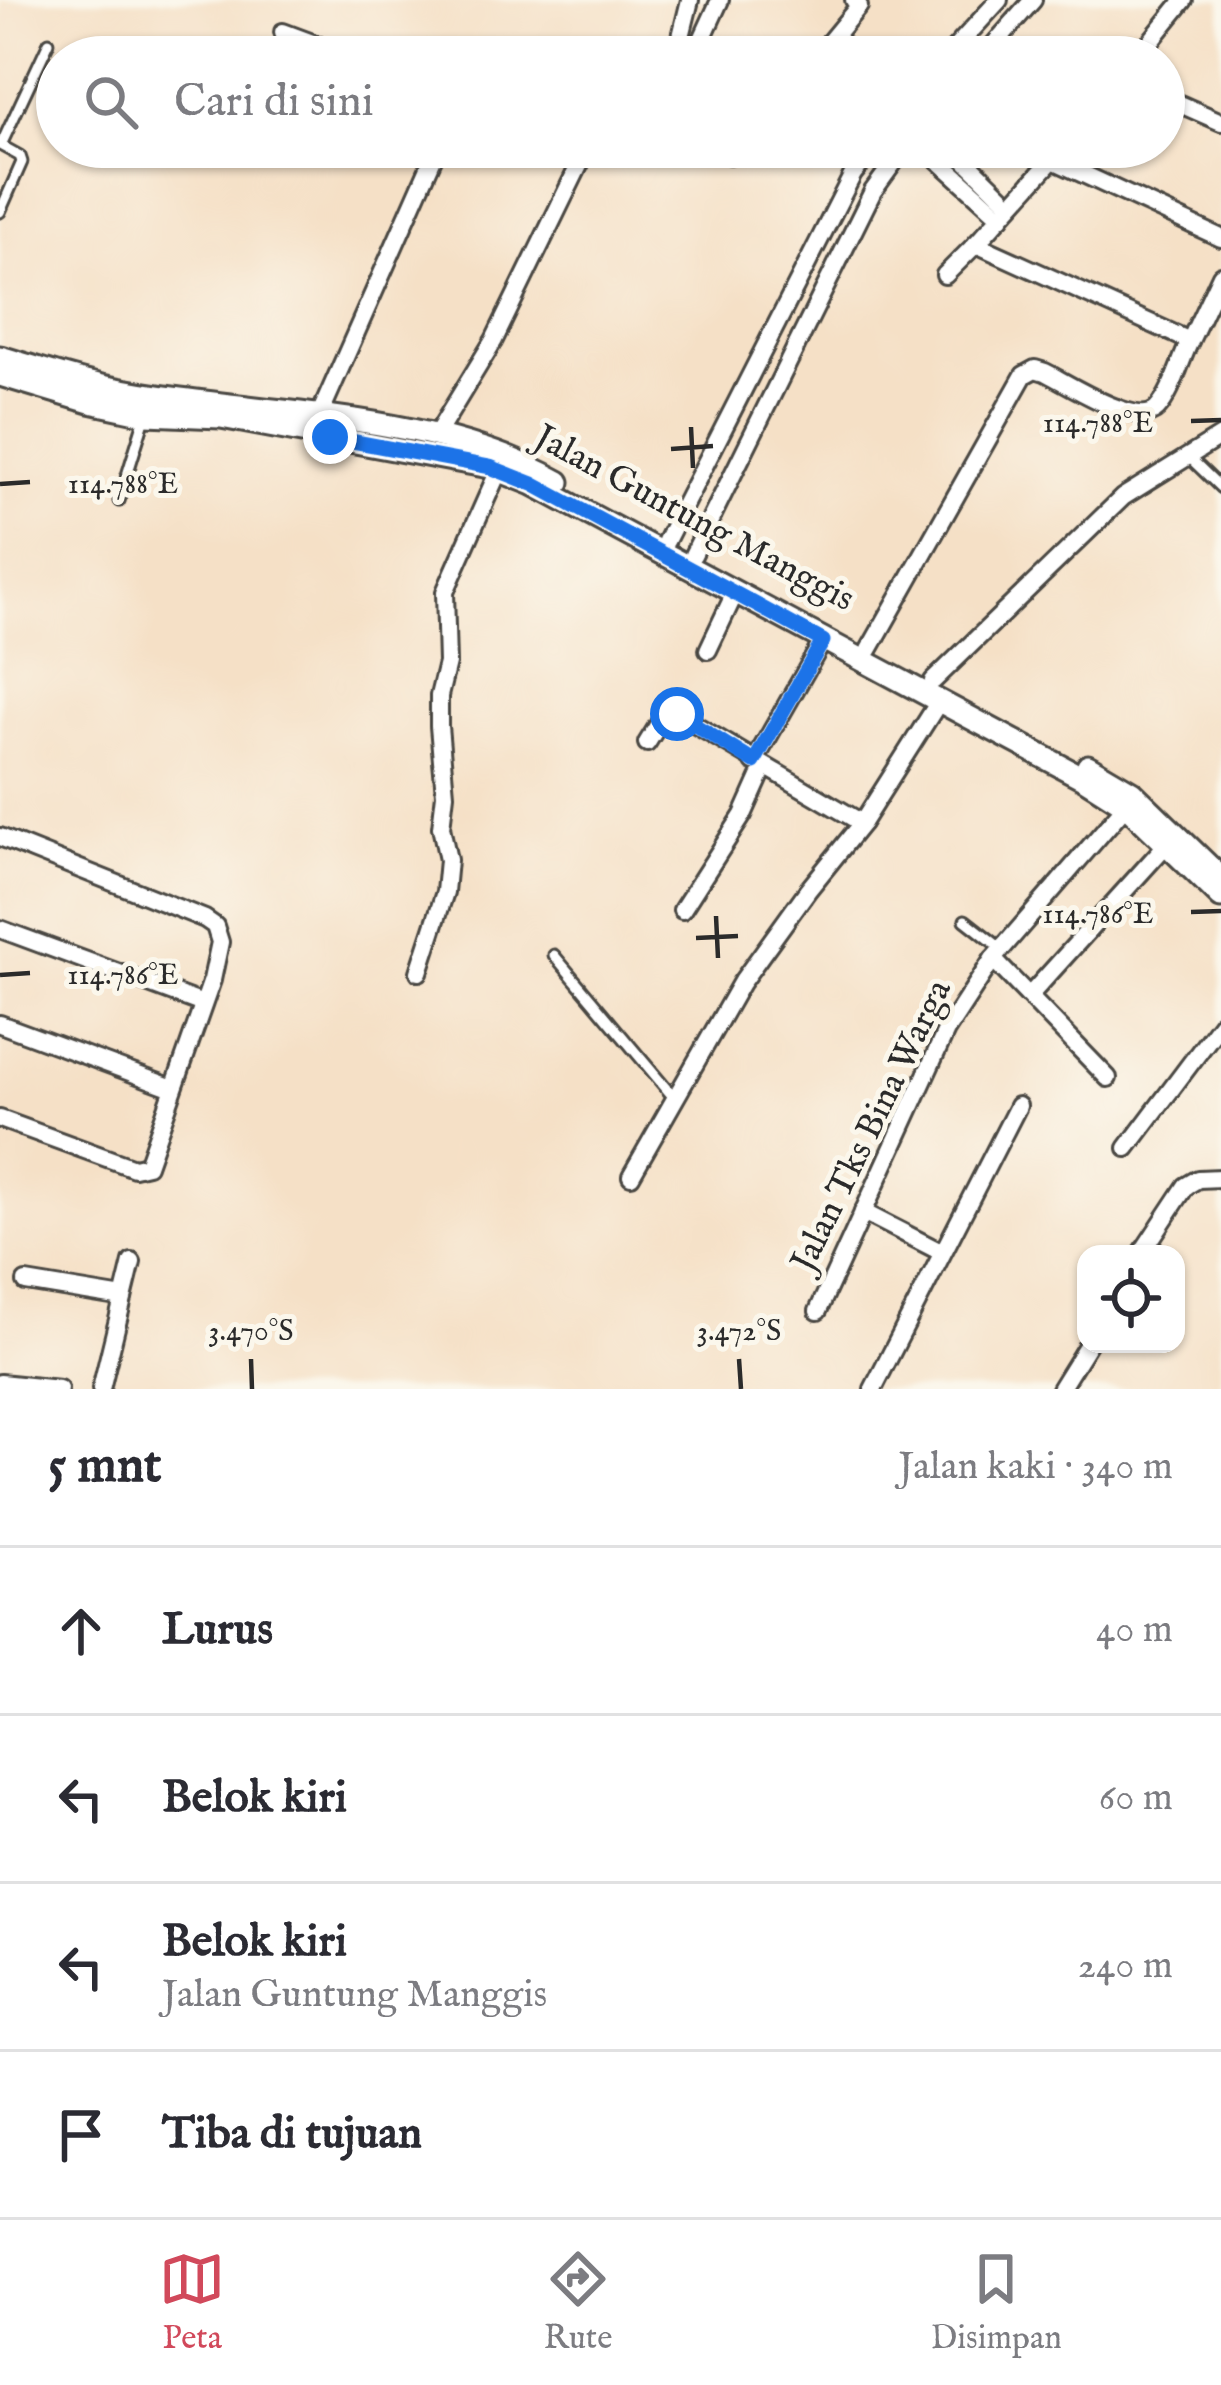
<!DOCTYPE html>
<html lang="id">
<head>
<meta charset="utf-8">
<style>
  :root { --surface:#fff; --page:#f2f2f3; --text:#2b2b33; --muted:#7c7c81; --line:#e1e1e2; --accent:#d1495b }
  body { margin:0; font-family:"IM FELL English",serif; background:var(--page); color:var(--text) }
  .controls { position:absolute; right:36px; bottom:36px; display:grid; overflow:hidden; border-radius:24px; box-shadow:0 3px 9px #0004 }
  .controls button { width:108px; height:108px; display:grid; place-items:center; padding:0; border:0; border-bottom:3px solid var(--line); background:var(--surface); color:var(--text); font:60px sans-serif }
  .stop { position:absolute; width:36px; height:36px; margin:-27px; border:9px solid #1a73e8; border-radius:50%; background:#fff }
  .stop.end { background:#1a73e8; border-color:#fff; box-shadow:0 3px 12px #0008 }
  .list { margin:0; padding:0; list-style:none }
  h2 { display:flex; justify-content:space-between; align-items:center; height:156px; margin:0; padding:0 48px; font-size:51px }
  h2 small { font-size:39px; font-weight:400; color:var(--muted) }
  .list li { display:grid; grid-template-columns:78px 1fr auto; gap:36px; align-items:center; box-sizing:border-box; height:168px; padding:0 48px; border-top:3px solid var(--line) }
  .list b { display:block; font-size:45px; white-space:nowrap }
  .list p { margin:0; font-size:39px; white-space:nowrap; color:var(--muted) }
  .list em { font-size:39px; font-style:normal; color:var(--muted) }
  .icon { flex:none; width:66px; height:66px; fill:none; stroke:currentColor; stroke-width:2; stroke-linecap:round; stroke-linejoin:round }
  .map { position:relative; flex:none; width:1221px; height:1389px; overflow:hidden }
  .search { position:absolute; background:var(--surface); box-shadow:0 3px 9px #0004; left:36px; right:36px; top:36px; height:132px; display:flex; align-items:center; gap:30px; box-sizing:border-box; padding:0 42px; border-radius:66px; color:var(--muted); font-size:45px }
  .sheet { height:828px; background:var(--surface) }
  nav { display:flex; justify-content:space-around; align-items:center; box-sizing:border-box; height:168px; border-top:3px solid var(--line); background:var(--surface); font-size:33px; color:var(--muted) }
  nav a { display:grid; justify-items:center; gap:6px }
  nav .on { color:var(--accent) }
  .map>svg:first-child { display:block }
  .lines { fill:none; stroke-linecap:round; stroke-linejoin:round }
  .service-casing { stroke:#494642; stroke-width:15 }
  .minor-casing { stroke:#494642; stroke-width:22 }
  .tertiary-casing { stroke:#494642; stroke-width:27 }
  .service { stroke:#fff; stroke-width:9 }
  .minor { stroke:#fff; stroke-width:16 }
  .tertiary { stroke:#fff; stroke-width:21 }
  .route { stroke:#1a73e8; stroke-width:15 }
  .ticks { fill:none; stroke:#2b2b2b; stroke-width:4.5 }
  .labels { text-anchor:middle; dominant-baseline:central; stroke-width:10; stroke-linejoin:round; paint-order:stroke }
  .street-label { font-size:36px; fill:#2b2b2b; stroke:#fbf7ec }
  .ticks-label { font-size:30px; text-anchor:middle; fill:#2b2b2b; stroke:#fbf7ec; stroke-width:10; stroke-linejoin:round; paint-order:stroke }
</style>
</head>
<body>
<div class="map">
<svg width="1221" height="1389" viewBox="0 0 1221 1389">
  <rect width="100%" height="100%" fill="#fbf7ec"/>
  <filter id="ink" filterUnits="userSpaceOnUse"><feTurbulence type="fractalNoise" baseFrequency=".00833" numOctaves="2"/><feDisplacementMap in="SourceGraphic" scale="24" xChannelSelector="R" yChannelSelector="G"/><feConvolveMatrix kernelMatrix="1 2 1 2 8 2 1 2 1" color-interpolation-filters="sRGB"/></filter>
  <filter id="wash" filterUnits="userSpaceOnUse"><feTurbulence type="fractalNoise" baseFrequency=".004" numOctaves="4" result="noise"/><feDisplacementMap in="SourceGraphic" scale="48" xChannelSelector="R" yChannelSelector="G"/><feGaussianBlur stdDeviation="2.7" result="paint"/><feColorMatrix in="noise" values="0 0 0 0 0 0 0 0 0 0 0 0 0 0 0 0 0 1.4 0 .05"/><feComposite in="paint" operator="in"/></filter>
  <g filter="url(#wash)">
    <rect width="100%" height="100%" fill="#f5e0c6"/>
  </g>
  <g filter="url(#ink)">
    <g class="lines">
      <defs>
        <g id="service">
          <polyline points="0,145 20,156 22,162 0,212"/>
          <polyline points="1,145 49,42"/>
          <polyline points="1190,458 1221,488"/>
          <polyline points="119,501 146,414"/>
          <polyline points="965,920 1002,949"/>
          <polyline points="554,955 675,1099"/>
        </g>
        <g id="minor">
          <polyline points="283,32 350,57"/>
          <polyline points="835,38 858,57"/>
          <polyline points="676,57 690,0"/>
          <polyline points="702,57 703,37 720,0"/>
          <polyline points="817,57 859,6 854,0"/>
          <polyline points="947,57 999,0"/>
          <polyline points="983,57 1033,0"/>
          <polyline points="1138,57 1184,0"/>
          <polyline points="1164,97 1221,122"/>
          <polyline points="924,147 1001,217"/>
          <polyline points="952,147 1011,205"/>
          <polyline points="1064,147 976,244 1190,341 1221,275"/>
          <polyline points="729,155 736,147"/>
          <polyline points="1053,160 1221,238"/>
          <polyline points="945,275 976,244"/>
          <polyline points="320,414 438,147"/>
          <polyline points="435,437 494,340 588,147"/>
          <polyline points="666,541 853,174 875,147"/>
          <polyline points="693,555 873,191 905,147"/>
          <polyline points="708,650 735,593"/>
          <path d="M869,650L1024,375L1035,369L1045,372C1067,383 1138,429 1157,409C1172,393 1180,361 1190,341"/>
          <polyline points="933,681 1123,497 1221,436"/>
          <polyline points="647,743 665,714 677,714 862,823"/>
          <polyline points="754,762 823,641"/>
          <polyline points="0,837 205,919 215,926 220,942 212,980 147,1165 134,1168 0,1119"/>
          <polyline points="682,910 743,815 764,768"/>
          <polyline points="0,929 203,1004"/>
          <polyline points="993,959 1108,1078"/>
          <polyline points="419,972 445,892 448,860 441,827 445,794 439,726 439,696 447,663 445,592 499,470"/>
          <polyline points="1030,995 1165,846"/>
          <polyline points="0,1024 173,1088"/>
          <polyline points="1127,1148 1221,1023"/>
          <polyline points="631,1176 741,983 808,890 862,823 940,700"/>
          <polyline points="863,1212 941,1252"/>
          <polyline points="1141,1254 1186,1186 1198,1179 1221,1178"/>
          <polyline points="26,1282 123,1298"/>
          <polyline points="818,1311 946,1031 993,959 1126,805"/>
          <polyline points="0,1383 59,1389"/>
          <polyline points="101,1389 132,1262"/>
          <polyline points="873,1389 1018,1106"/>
          <polyline points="1060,1389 1088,1344"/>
        </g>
        <g id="tertiary">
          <path d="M0,357C35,367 71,380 107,387C252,417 427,407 559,482"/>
          <polyline points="0,375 90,402 146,414 221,417 490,467 533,484 1085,779 1126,805 1221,897"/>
          <polyline points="1088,766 1132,792 1221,878"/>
        </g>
      </defs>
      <!-- service casing -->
      <use href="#service" class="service-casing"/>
      <!-- minor casing -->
      <use href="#minor" class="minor-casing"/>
      <!-- tertiary casing -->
      <use href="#tertiary" class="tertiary-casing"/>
      <!-- service -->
      <use href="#service" class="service"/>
      <!-- minor -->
      <use href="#minor" class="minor"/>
      <!-- tertiary -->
      <use href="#tertiary" class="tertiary"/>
    </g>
  </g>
  <g class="lines" filter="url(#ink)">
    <!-- route -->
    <polyline class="route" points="330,437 490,467 533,484 823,641 754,762 677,714"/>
  </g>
  <!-- ticks -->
  <path class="ticks" d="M1191,421L1221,420M691,427L693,468M671,449L713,446M0,484L30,482M1191,912L1221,911M716,916L718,958M696,938L738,936M0,975L30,973M251,1359L252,1389M739,1359L741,1389"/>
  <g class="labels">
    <!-- street labels -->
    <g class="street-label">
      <text transform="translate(694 519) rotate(28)">Jalan Guntung Manggis</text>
      <text transform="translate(872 1126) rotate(-64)">Jalan Tks Bina Warga</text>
    </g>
  </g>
  <g class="ticks-label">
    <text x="1098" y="432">114.788°E</text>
    <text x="123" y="493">114.788°E</text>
    <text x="1098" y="923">114.786°E</text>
    <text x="123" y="984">114.786°E</text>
    <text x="251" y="1340">3.470°S</text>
    <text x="739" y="1340">3.472°S</text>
  </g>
</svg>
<div class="controls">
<button><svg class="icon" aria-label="locate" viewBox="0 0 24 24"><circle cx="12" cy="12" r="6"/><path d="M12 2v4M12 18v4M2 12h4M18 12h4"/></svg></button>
</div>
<div class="stop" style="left:677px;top:714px"></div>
<div class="stop end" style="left:330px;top:437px"></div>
<div class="search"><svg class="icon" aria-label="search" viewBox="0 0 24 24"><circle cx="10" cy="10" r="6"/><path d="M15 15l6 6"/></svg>Cari di sini</div>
</div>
<section class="sheet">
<h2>5 mnt<small>Jalan kaki · 340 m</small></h2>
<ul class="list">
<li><svg class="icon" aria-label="ahead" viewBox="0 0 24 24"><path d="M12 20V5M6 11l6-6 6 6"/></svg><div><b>Lurus</b></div><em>40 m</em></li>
<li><svg class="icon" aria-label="left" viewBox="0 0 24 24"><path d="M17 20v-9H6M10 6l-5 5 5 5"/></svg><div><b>Belok kiri</b></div><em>60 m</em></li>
<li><svg class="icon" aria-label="left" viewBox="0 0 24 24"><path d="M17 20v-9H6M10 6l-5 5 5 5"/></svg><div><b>Belok kiri</b><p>Jalan Guntung Manggis</p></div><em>240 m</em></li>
<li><svg class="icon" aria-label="arrive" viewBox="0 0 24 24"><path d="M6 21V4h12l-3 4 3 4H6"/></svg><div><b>Tiba di tujuan</b></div></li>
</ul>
</section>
<nav>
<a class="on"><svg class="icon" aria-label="map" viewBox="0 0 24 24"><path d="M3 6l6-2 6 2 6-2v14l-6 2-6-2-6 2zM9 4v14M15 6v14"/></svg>Peta</a>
<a><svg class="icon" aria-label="directions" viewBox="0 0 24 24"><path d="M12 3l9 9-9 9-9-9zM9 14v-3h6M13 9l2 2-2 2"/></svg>Rute</a>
<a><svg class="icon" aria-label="saved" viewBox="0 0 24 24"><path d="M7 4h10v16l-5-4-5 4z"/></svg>Disimpan</a>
</nav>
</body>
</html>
